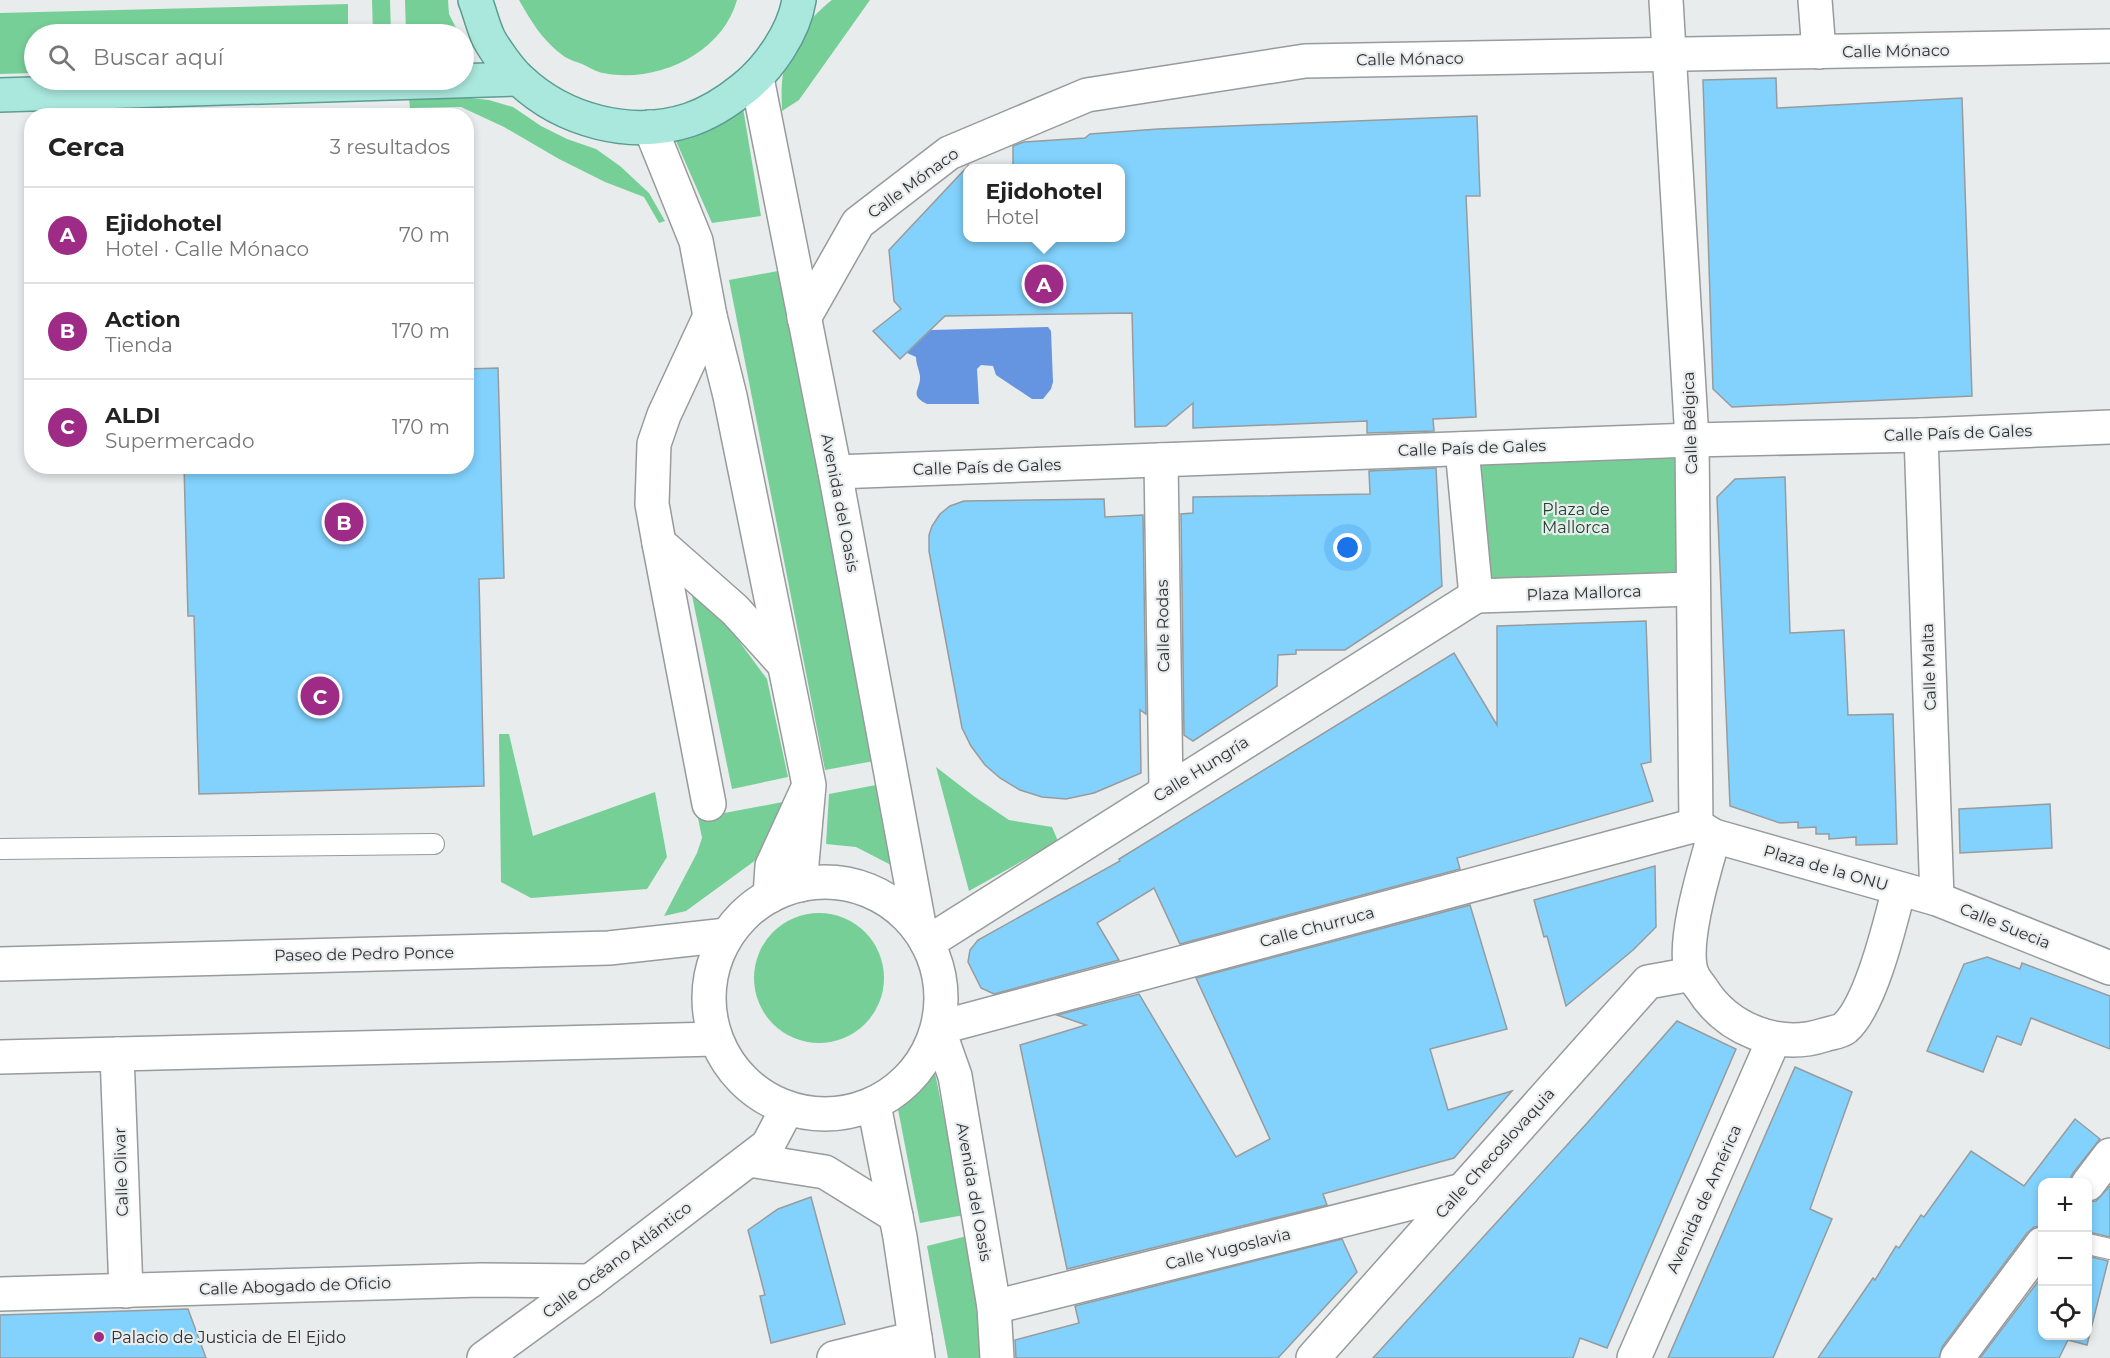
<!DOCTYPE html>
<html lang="es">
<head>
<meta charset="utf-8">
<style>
  :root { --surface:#fff; --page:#f2f2f2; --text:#222; --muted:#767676; --line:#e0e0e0; --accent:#9e2c87 }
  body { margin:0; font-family:Montserrat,sans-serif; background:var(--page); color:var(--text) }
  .controls { position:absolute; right:18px; bottom:18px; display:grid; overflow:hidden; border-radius:12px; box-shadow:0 3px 9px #0003 }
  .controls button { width:54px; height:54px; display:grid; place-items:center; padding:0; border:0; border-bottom:2px solid var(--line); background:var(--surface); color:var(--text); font:30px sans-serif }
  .you { position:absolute; left:1348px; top:548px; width:21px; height:21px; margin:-15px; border:4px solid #fff; border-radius:50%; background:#1a73e8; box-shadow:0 0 0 9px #1a73e833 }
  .badge { display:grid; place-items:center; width:39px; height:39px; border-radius:50%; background:var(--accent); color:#fff; font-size:20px; font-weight:700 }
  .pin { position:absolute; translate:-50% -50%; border:3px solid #fff; box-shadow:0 2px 6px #0006 }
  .popup { position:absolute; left:963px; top:164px; width:162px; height:78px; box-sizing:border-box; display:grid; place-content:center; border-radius:12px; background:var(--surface); filter:drop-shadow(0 2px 4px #0005); font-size:20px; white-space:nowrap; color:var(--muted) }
  .popup b { font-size:22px; color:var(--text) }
  .popup::after { content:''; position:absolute; left:50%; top:100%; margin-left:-12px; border:12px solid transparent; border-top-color:var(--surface) }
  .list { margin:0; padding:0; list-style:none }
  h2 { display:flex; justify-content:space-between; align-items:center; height:78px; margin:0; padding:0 24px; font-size:26px }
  h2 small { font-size:20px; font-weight:400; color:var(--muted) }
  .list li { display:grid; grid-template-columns:39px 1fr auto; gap:18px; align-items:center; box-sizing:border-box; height:96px; padding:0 24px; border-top:2px solid var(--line) }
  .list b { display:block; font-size:22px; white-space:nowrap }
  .list p { margin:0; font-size:20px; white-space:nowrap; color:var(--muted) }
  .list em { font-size:20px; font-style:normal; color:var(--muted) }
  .icon { flex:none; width:33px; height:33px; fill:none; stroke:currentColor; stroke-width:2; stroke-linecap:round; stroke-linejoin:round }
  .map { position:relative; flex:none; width:2110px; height:1358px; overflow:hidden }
  .search { position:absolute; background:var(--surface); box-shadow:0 3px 9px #0003; left:24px; top:24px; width:450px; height:66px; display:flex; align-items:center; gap:15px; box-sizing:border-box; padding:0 21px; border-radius:33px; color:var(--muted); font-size:22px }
  .panel { position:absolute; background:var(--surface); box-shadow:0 3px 9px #0003; left:24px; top:108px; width:450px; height:366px; border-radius:24px }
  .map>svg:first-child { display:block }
  .green { fill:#77cf98 }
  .water { fill:#6595e0 }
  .building { fill:#82d2fd; stroke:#989b9d; stroke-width:1.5 }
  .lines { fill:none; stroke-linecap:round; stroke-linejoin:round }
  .service-casing { stroke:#979b9c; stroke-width:22 }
  .minor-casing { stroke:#979b9c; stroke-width:36 }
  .tertiary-casing { stroke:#979b9c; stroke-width:36 }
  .secondary-casing { stroke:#979b9c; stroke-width:36 }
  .primary-casing { stroke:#5b9d92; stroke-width:36 }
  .service { stroke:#fff; stroke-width:20 }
  .minor { stroke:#fff; stroke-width:33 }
  .tertiary { stroke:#fff; stroke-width:33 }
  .secondary { stroke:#fff; stroke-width:33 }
  .primary { stroke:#aae8dd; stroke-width:33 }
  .poi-dot { fill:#9e2c87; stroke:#e8eced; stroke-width:2 }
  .labels { text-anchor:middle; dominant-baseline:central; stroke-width:4.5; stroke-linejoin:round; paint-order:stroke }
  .street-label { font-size:16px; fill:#2f3031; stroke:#e8eced }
  .park-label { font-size:16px; fill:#1d452d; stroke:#e8eced }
  .poi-label { font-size:16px; fill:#2f3031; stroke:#e8eced; text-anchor:start }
</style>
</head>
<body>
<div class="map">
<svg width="2110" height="1358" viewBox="0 0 2110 1358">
  <rect width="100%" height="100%" fill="#e8eced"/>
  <!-- green -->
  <g class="green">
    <polygon points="372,0 390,0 391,34 373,34"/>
    <polygon points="405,0 448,0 449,14 459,34 406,34"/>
    <path d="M519,0H737C722,54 656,84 603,73C596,72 589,67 582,64C577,62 570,60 565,57C542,40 533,24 519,0Z"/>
    <path d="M832,0H870L799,100L782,111C782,102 781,92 782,82C785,50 806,20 832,0Z"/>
    <polygon points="348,4 348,34 34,34 34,73 0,74 0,13"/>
    <polygon points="461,97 489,100 513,107 541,126 567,139 596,149 620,166 649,193 665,221 659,223 644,197 605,182 559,159 504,127 461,107 410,108 409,98"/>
    <polygon points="743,108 761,216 712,223 676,141 714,128"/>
    <polygon points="778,271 874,761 825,770 729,280"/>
    <polygon points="1692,440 1692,589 1476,596 1462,449"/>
    <polygon points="690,586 704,594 767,679 788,777 732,789"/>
    <polygon points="499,734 509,734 533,836 655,792 667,857 647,889 531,898 501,882"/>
    <polygon points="936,767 975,797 1009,820 1052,827 1058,841 969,891"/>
    <polygon points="876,785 891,865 856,847 826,844 829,794"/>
    <polygon points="788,801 760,857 686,911 664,916 697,853 702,838 698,818"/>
    <circle cx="819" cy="978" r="65"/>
    <path d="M933,1063L964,1215L920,1223L896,1099C914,1094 923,1077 933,1063Z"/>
    <polygon points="967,1236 983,1358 948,1358 927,1246"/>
  </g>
  <!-- water -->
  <path class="water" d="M1048,327L1051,331L1053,382L1051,389L1043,399H1032L996,375L993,366L981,365L977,369L979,404H927C908,395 921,390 920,376C919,369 916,364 916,357L907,353L931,330Z"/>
  <!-- building -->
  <g class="building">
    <polygon points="1776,78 1777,108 1962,98 1972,396 1732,407 1713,389 1703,80"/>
    <polygon points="1477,116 1480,196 1466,196 1476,417 1433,419 1434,431 1367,433 1367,421 1193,428 1193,403 1166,426 1135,427 1132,313 945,316 900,359 873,331 901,309 894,301 889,250 968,166 968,237 1120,237 1120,168 1013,168 1013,146 1024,142 1085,138 1090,134 1158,129"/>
    <polygon points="498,368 504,578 479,579 484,786 199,794 194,616 188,616 184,466 466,466 466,369"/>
    <polygon points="1436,468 1442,586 1345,650 1296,650 1296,654 1278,655 1277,686 1193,741 1184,735 1181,514 1193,513 1193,497 1370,494 1369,471"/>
    <polygon points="1785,477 1790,633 1844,630 1848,715 1893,714 1897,844 1856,845 1856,837 1829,839 1829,834 1816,834 1816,827 1798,828 1798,822 1780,823 1730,806 1717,497 1735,479"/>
    <polygon points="1104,499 1105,517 1143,515 1146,714 1140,710 1141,773 1094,793 1066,799 1042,797 1020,790 1000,778 985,765 971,746 962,728 929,551 929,535 932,526 940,514 950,506 964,501"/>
    <polygon points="1646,621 1651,762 1641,764 1653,801 1457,858 1460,869 1180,944 1154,888 1097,923 1119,960 994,994 981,988 968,962 970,950 978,940 1120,861 1119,859 1454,653 1497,725 1497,626"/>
    <polygon points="2050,804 2052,848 1960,853 1959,809"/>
    <polygon points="1655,866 1656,927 1633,950 1566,1006 1547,936 1544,937 1534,900"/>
    <polygon points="1470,905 1507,1029 1430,1049 1448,1110 1512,1091 1454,1158 1323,1194 1327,1205 1067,1269 1020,1045 1086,1025 1057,1015 1139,994 1236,1157 1270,1139 1196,978"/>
    <polygon points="1987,957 2020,969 2022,963 2110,996 2110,1049 2031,1018 2021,1045 1997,1036 1983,1072 1927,1051 1964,964"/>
    <polygon points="1677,1021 1736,1049 1607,1348 1580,1338 1573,1358 1373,1358 1588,1122"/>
    <polygon points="1795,1067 1852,1092 1810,1209 1832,1219 1773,1358 1668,1358"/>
    <polygon points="2075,1119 2100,1139 2073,1173 2069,1182 2043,1182 2043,1226 2034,1227 2027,1233 1942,1347 1939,1358 1818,1358 1873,1278 1875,1280 1896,1246 1899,1248 1921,1215 1924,1217 1971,1151 2024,1186"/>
    <polygon points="2110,1186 2110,1237 2088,1232 2088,1202 2096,1201"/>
    <polygon points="811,1197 845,1324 771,1343 760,1296 765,1295 748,1230 778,1209"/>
    <polygon points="1342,1239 1357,1272 1278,1358 1016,1358 1015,1340 1079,1323 1075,1306"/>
    <polygon points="2088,1256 2108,1261 2087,1345 2068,1340 2059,1358 1980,1358 2043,1275 2043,1335 2088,1335"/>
    <polygon points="188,1309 206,1358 0,1358 0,1315"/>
  </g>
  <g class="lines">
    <defs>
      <g id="service">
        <polyline points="0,849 434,844"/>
        <polyline points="2088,1244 2110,1249"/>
      </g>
      <g id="minor">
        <polyline points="1815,0 1819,52"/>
        <polyline points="804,318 858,223 949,153 1087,95 1305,61 2110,46"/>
        <polyline points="1921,435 1937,899"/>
        <polyline points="1462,449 1476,596"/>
        <polyline points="1161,460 1166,791"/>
        <polyline points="659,543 735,610 783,663"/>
        <polyline points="1476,596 1692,589"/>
        <polyline points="709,804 659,543 652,504 654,444 664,415 710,316"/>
        <polyline points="770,896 772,866 807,790"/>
        <polyline points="927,943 1476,596"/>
        <polyline points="117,1054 126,1291"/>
        <polyline points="749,1160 825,1172 896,1216"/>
        <polyline points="2088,1184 2110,1155"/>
        <polyline points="0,1294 481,1280 590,1281"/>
        <polyline points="994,1307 1463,1190"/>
        <polyline points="834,1358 915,1338"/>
        <polyline points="1957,1358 2042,1244"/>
      </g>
      <g id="tertiary">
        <polyline points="1666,0 1692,440 1696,825 1714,836 1937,899 2110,968"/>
        <polyline points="835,472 1692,440 1921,435 2110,427"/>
        <path d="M1714,836C1705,868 1681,944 1692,974C1694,979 1699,985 1702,989C1727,1029 1778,1050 1824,1035C1830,1033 1840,1032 1845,1028C1871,1005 1890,924 1899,889"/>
        <polyline points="938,1028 1696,825"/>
        <polyline points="484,1358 590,1281 768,1145 787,1109"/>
        <polyline points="1313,1358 1648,982 1692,974"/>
        <polyline points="1634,1358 1774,1039"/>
      </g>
      <g id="secondary">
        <polyline points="757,78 835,472 920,930"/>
        <polyline points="650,127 696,241 710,316 730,396 809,785 800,885"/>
        <circle cx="825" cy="998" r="116"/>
        <polyline points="0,964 609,948 727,935"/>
        <polyline points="938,1028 955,1076 994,1307 997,1358"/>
        <polyline points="0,1057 715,1039"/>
        <polyline points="874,1105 900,1237 918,1358"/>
      </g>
      <g id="primary">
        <path d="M475,0C480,12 483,27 489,39C495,50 510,71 519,79C563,121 631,139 689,120C710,113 728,101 744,88C769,68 794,32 799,0"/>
        <polyline points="0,95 518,79"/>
      </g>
    </defs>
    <!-- service casing -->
    <use href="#service" class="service-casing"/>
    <!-- minor casing -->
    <use href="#minor" class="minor-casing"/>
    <!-- tertiary casing -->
    <use href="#tertiary" class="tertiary-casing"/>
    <!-- secondary casing -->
    <use href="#secondary" class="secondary-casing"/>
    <!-- primary casing -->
    <use href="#primary" class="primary-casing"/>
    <!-- service -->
    <use href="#service" class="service"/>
    <!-- minor -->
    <use href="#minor" class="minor"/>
    <!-- tertiary -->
    <use href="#tertiary" class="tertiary"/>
    <!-- secondary -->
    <use href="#secondary" class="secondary"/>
    <!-- primary -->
    <use href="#primary" class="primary"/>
  </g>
  <!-- markers -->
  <circle class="poi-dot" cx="99" cy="1337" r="6"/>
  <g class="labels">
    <!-- street labels -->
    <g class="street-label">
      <text transform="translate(1896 51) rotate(-1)">Calle Mónaco</text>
      <text transform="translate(1410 59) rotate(-1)">Calle Mónaco</text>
      <text transform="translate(913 183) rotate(-36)">Calle Mónaco</text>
      <text transform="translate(1690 423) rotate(-92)">Calle Bélgica</text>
      <text transform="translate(1958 433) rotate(-2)">Calle País de Gales</text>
      <text transform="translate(1472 448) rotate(-2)">Calle País de Gales</text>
      <text transform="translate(987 467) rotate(-2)">Calle País de Gales</text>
      <text transform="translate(840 503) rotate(79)">Avenida del Oasis</text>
      <text transform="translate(1584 593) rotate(-2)">Plaza Mallorca</text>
      <text transform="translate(1163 626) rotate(-91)">Calle Rodas</text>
      <text transform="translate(1929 667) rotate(-92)">Calle Malta</text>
      <text transform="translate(1201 769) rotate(-32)">Calle Hungría</text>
      <text transform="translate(1826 868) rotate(16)">Plaza de la ONU</text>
      <text transform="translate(2005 926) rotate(22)">Calle Suecia</text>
      <text transform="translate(1317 927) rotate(-15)">Calle Churruca</text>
      <text transform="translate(364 954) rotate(-1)">Paseo de Pedro Ponce</text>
      <text transform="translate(1495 1153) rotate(-48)">Calle Checoslovaquia</text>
      <text transform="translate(121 1172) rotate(-92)">Calle Olivar</text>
      <text transform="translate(974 1192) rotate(80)">Avenida del Oasis</text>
      <text transform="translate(1704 1199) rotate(-66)">Avenida de América</text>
      <text transform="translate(1228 1249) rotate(-14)">Calle Yugoslavia</text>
      <text transform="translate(617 1260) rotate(-37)">Calle Océano Atlántico</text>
      <text transform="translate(295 1286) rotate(-2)">Calle Abogado de Oficio</text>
    </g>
    <!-- park labels -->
    <g class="park-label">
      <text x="1576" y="509">Plaza de<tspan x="1576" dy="18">Mallorca</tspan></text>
    </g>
    <!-- poi labels -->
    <g class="poi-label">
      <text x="111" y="1337">Palacio de Justicia de El Ejido</text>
    </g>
  </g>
</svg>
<div class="controls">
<button>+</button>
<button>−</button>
<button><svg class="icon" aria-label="locate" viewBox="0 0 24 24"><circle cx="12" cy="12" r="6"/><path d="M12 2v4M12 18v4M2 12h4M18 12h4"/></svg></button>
</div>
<div class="you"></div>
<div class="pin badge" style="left:1044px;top:284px">A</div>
<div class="popup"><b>Ejidohotel</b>Hotel</div>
<div class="pin badge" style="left:344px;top:522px">B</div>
<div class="pin badge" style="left:320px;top:696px">C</div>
<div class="search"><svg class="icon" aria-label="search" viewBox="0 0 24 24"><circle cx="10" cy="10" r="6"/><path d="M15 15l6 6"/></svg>Buscar aquí</div>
<section class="panel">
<h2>Cerca<small>3 resultados</small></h2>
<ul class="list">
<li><span class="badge">A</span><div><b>Ejidohotel</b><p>Hotel · Calle Mónaco</p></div><em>70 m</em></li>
<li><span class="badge">B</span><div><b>Action</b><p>Tienda</p></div><em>170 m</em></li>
<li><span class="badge">C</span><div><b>ALDI</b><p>Supermercado</p></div><em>170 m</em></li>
</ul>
</section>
</div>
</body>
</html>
